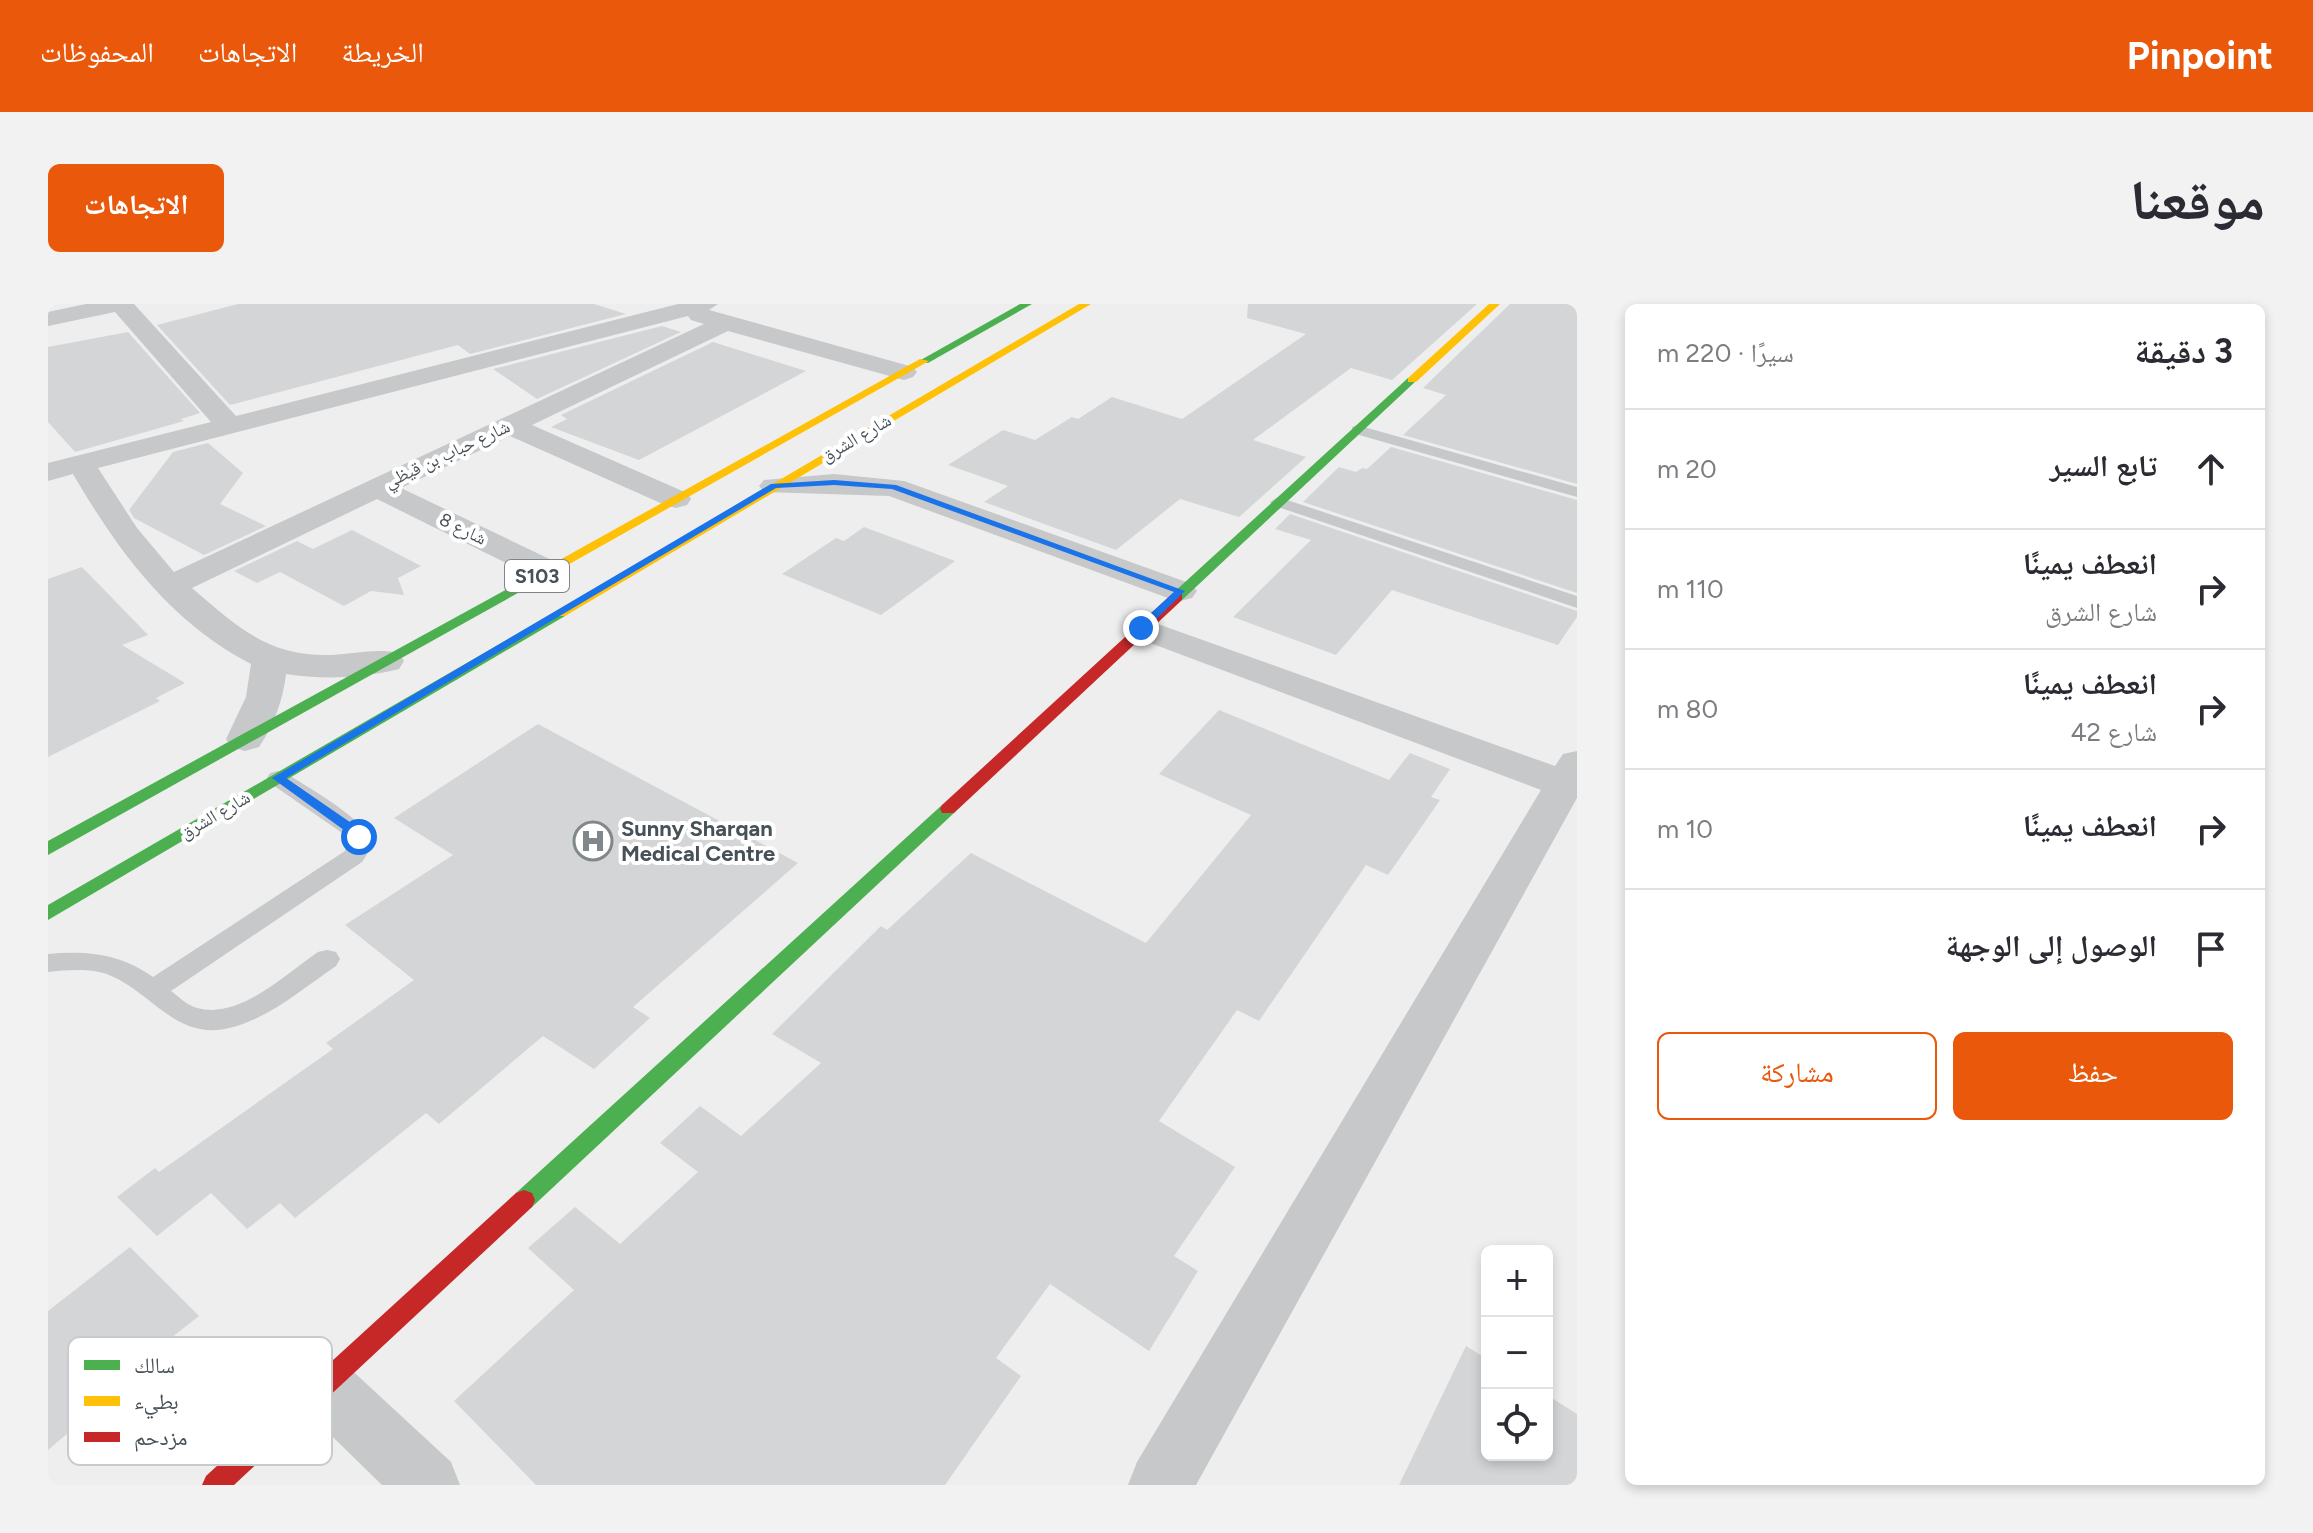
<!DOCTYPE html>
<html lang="ar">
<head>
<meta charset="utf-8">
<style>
  :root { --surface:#fff; --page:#f2f2f3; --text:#2b2b33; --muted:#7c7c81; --line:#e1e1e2; --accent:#ea580c }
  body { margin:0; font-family:Figtree,"Noto Naskh Arabic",sans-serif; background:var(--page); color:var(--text); direction:rtl }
  .controls { position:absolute; right:24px; bottom:24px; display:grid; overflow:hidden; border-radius:12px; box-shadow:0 4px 12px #0003 }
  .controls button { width:72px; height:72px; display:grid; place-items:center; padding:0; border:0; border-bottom:2px solid var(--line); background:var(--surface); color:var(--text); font:40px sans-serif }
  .stop { position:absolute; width:24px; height:24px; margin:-18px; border:6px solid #1a73e8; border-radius:50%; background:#fff }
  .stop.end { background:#1a73e8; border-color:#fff; box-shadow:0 2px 8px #0008 }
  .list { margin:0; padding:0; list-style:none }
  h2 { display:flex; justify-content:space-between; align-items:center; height:104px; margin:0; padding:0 32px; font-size:34px }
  h2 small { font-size:26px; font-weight:400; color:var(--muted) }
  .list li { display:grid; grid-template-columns:52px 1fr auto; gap:24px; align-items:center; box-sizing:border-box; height:120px; padding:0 32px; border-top:2px solid var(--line) }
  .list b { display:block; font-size:30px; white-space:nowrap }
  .list p { margin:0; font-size:26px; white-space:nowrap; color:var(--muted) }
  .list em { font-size:26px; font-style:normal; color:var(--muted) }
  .actions { display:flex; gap:16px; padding:24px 32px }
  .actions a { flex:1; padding:18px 0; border:2px solid var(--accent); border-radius:12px; text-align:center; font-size:28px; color:var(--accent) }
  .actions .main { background:var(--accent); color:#fff }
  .icon { flex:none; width:44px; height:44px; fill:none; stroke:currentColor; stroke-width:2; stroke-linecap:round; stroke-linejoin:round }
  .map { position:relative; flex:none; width:1529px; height:1181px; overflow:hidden; direction:ltr; border-radius:12px }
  header { display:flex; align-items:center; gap:48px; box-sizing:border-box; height:112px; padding:0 40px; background:var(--accent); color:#fff }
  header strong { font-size:38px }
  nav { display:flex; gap:44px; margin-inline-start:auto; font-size:28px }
  .intro { display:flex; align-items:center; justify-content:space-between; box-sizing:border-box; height:192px; padding:0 48px }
  h1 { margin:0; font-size:56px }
  .button { padding:20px 36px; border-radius:12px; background:var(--accent); color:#fff; font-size:28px; font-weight:700 }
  main { display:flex; gap:48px; padding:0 48px }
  aside { flex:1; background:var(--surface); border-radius:12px; box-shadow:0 4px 12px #0003 }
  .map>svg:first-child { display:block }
  .building { fill:#d4d5d6 }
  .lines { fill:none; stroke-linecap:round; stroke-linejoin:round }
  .lane { fill:#c6c8c9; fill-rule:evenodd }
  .street { fill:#c6c8c9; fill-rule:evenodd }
  .fast { fill:#4caf50; fill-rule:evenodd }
  .slow { fill:#ffc107; fill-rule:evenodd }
  .jam { fill:#c62828; fill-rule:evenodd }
  .route { fill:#1a73e8 }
  .labels { text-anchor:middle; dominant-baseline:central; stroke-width:8; stroke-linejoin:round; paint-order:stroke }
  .far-street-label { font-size:18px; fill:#475158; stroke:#fff }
  .shield { fill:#fff; stroke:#7e858a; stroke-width:2 }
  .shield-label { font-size:20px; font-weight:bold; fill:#475158 }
  .poi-label { font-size:22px; font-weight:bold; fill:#475158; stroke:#fff; text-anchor:start }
  .key { fill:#fff; stroke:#c8cbcd; stroke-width:2 }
  .key-label { font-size:22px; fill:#475158 }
</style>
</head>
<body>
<header>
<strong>Pinpoint</strong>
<nav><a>الخريطة</a><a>الاتجاهات</a><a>المحفوظات</a></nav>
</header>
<div class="intro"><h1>موقعنا</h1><a class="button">الاتجاهات</a></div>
<main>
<aside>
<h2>3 دقيقة<small>سيرًا · 220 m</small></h2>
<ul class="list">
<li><svg class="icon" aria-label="ahead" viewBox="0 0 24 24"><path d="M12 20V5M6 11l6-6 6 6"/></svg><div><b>تابع السير</b></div><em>20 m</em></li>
<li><svg class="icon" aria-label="right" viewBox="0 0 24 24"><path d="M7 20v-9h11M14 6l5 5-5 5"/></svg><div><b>انعطف يمينًا</b><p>شارع الشرق</p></div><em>110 m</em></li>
<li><svg class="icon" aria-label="right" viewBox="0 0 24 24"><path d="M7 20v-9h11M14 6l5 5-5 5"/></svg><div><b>انعطف يمينًا</b><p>شارع 42</p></div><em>80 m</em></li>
<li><svg class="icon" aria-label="right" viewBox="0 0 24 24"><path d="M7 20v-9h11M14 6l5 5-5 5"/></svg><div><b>انعطف يمينًا</b></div><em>10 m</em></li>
<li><svg class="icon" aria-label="arrive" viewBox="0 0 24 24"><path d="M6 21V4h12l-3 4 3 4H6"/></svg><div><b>الوصول إلى الوجهة</b></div></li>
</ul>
<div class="actions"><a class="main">حفظ</a><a>مشاركة</a></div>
</aside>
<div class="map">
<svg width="1529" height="1181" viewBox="0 0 1529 1181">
  <rect width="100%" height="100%" fill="#eee"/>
  <!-- building -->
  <g class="building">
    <polygon points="190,0 546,0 578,10 422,50 410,41 182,101 109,21"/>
    <polygon points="1200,0 1429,0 1344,76 1303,64 1205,136 1258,153 1191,213 1132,195 1068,246 936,198 960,182 900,161 955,126 987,136 1024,113 1030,115 1064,93 1134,115 1258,30 1199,14"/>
    <polygon points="1462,0 1529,0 1529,180 1355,131 1398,91 1375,84"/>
    <polygon points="614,22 633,28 489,95 445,65"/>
    <polygon points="80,28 152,109 133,115 136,117 27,148 0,118 0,43"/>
    <polygon points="665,38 758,67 591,156 503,123 519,115 513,111"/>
    <polygon points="160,139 195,169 172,200 218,222 156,251 86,214 81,206 125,148"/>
    <polygon points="1343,143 1529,196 1529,289 1255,198 1291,163 1308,168 1314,164 1319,165"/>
    <polygon points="1242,210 1529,307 1529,313 1510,341 1344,286 1288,351 1185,313 1263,236 1227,225"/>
    <polygon points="816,223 907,257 833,311 734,270 788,234 796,237"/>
    <polygon points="304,226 373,262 350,274 356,291 323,287 296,302 232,268 209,279 186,267 249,237 265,245"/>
    <polygon points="34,263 100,331 74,341 137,379 108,394 112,397 0,453 0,275"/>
    <polygon points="1171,406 1341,476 1362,449 1402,465 1383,493 1392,496 1340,571 1318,561 1211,717 1189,706 1111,817 1187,863 1126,952 1150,967 1101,1047 1002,980 948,1054 973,1072 897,1181 488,1181 406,1097 526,986 480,944 527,903 572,940 650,868 612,839 652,802 693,832 773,759 724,730 833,622 839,626 923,549 1098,639 1203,511 1111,470"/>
    <polygon points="490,420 750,559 585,703 602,714 546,765 495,732 391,820 378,809 247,914 232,899 199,925 163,889 109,932 69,893 107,864 111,868 285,745 278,739 366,676 297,621 405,551 346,514"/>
    <polygon points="82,943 151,1012 123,1034 140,1050 92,1091 79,1079 0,1146 0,1007"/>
    <polygon points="1418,1042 1439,1055 1439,1151 1499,1151 1499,1091 1529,1110 1529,1181 1351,1181"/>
  </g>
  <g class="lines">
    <!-- lane -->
    <g class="lane">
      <polygon points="1309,121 1529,183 1529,193 1304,129 1304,123"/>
      <polygon points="1230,193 1529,292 1529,304 1224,201 1222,198"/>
      <path d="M230,467L238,469C257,482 314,513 321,534C324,543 319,551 314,558L123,687C131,693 139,701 149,704C192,716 237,670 270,648L279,646L288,648L292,655L288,662C254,685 222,714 181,724C128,737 104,688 61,671C43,664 20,666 0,668V650C38,646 74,650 105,673L297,547V531L222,479L219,474L222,469Z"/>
    </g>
    <!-- street -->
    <g class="street">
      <path d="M38,0H86L188,112L630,0H670L661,6L865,63L869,68L865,73L856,76L680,27L484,121L639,189L643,195L639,201L628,204L617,201L462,132L353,184L512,260L516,267L512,274L500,277L488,274L329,195L144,284C189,323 221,353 283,351C306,350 329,344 351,349L356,357L351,365C315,374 274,376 238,370C235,396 226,421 211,443L197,447L183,443L178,435L198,393L203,360C122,318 70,247 25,170L0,177V159L163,118L67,8L0,22V8ZM640,12L643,16L656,20L126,268L89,224L50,164Z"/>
      <polygon points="786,170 856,177 1144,280 1149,287 1144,294 1132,297 1120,294 841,192 716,188 711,182 716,176"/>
      <polygon points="1093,314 1507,462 1515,450 1529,447 1529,494 1148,1181 1080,1181 1089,1158 1493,486 1081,331 1076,324 1081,317"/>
      <polygon points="275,1051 297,1060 403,1158 412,1181 334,1181 253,1102 244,1081 253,1060"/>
    </g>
    <!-- fast -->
    <g class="fast">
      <polygon points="972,0 984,0 880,59 871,57"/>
      <polygon points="1360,74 1369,76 1134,296 1124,296 1124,290"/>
      <polygon points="481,273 488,277 486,280 0,551 0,537"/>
      <polygon points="512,305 517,306 517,312 0,616 0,601"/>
      <polygon points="900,499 908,505 906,509 484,903 476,906 468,903 465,896 468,889 894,501"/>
    </g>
    <!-- slow -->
    <g class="slow">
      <polygon points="1031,0 1043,0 517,312 507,312 505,309"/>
      <polygon points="1441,0 1452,0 1368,78 1360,78 1360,74"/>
      <polygon points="872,55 881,57 486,280 481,281 474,277"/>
    </g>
    <!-- jam -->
    <g class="jam">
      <polygon points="1129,289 1134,290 1134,296 906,509 894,509 892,505 894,501 1124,290"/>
      <polygon points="476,886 484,889 487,896 484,903 186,1181 154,1181 158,1172 468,889"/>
    </g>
  </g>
  <!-- route -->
  <polygon class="route" points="786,176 848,181 1137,287 1097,326 1090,326 1090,321 1126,288 844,185 786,181 728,184 238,474 309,523 317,533 315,536 306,536 300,529 224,474 723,180"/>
  <!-- icons -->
  <defs>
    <symbol id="hospital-ring" viewBox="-11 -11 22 22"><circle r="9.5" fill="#fff" stroke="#81888c" stroke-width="1.5"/><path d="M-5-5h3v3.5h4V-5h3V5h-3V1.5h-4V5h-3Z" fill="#81888c"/></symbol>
  </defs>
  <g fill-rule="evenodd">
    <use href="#hospital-ring" x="523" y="515" width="44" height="44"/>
  </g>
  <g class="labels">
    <!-- far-street labels -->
    <g class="far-street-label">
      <text transform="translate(808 134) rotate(-30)">شارع الشرق</text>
      <text transform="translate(399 150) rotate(-25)">شارع حباب بن قيظي</text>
      <text transform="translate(415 225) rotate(26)">شارع 8</text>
      <text transform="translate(167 511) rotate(-30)">شارع الشرق</text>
    </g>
    <!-- shield labels -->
    <rect class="shield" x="457" y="256" width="64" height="32" rx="6"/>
    <g class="shield-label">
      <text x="489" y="272">S103</text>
    </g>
    <!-- poi labels -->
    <g class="poi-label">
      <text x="573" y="524">Sunny Sharqan<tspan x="573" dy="25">Medical Centre</tspan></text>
    </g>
  </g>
  <!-- legend -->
  <rect x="20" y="1033" width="264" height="128" rx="12" class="key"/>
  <rect x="36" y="1056" width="36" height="10" fill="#4caf50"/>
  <rect x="36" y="1092" width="36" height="10" fill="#ffc107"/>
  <rect x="36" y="1128" width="36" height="10" fill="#c62828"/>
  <g class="key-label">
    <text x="86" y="1069">سالك</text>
    <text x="86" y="1105">بطيء</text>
    <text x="86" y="1141">مزدحم</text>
  </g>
</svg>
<div class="controls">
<button>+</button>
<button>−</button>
<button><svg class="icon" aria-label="locate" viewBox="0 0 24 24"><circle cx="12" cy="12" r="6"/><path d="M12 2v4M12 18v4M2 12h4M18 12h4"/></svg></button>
</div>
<div class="stop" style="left:311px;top:533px"></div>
<div class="stop end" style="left:1093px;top:324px"></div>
</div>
</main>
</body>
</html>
